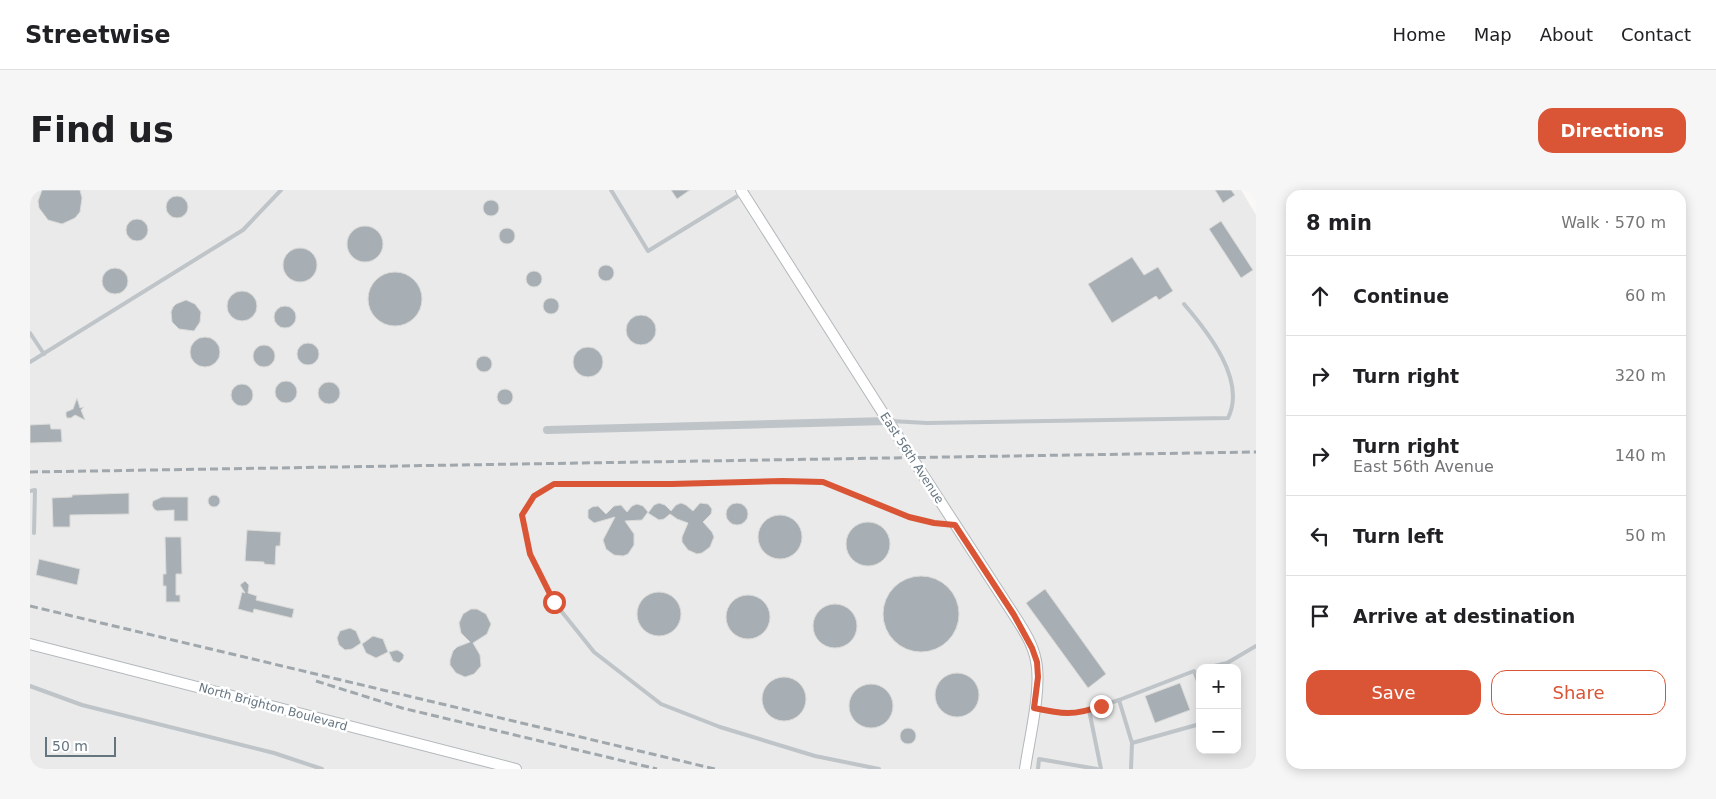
<!DOCTYPE html>
<html lang="en">
<head>
<meta charset="utf-8">
<style>
  :root { --surface:#fff; --page:#f6f6f6; --text:#202124; --muted:#757577; --line:#e0e0e0; --accent:#da5535 }
  body { margin:0; font-family:"DejaVu Sans",sans-serif; background:var(--page); color:var(--text) }
  .controls { position:absolute; right:15px; bottom:15px; display:grid; overflow:hidden; border-radius:10px; box-shadow:0 2px 12px #0003 }
  .controls button { width:45px; height:45px; display:grid; place-items:center; padding:0; border:0; border-bottom:1px solid var(--line); background:var(--surface); color:var(--text); font:25px sans-serif }
  .scale { position:absolute; left:15px; bottom:12px; width:71px; box-sizing:border-box; padding-left:5px; border:2px solid #657580; border-top:0; font-size:14px; line-height:18px; white-space:nowrap; color:#657580; -webkit-text-stroke:4px #fff; paint-order:stroke }
  .stop { position:absolute; width:15px; height:15px; margin:-11px; border:4px solid #da5535; border-radius:50%; background:#fff }
  .stop.end { background:#da5535; border-color:#fff; box-shadow:0 1px 5px #0008 }
  .list { margin:0; padding:0; list-style:none }
  h2 { display:flex; justify-content:space-between; align-items:center; height:65px; margin:0; padding:0 20px; font-size:21px }
  h2 small { font-size:16px; font-weight:400; color:var(--muted) }
  .list li { display:grid; grid-template-columns:32px 1fr auto; gap:15px; align-items:center; box-sizing:border-box; height:80px; padding:0 20px; border-top:1px solid var(--line) }
  .list b { display:block; font-size:19px; white-space:nowrap }
  .list p { margin:0; font-size:16px; white-space:nowrap; color:var(--muted) }
  .list em { font-size:16px; font-style:normal; color:var(--muted) }
  .actions { display:flex; gap:10px; padding:15px 20px }
  .actions a { flex:1; padding:11px 0; border:1px solid var(--accent); border-radius:15px; text-align:center; font-size:18px; color:var(--accent) }
  .actions .main { background:var(--accent); color:#fff }
  .icon { flex:none; width:28px; height:28px; fill:none; stroke:currentColor; stroke-width:2; stroke-linecap:round; stroke-linejoin:round }
  .map { position:relative; flex:none; width:1226px; height:579px; overflow:hidden; border-radius:15px }
  header { display:flex; align-items:center; gap:30px; box-sizing:border-box; height:70px; padding:0 25px; background:var(--surface); border-bottom:1px solid var(--line) }
  header strong { font-size:24px }
  nav { display:flex; gap:28px; margin-inline-start:auto; font-size:18px }
  .intro { display:flex; align-items:center; justify-content:space-between; box-sizing:border-box; height:120px; padding:0 30px }
  h1 { margin:0; font-size:35px }
  .button { padding:12px 22px; border-radius:15px; background:var(--accent); color:#fff; font-size:18px; font-weight:700 }
  main { display:flex; gap:30px; padding:0 30px }
  aside { flex:1; background:var(--surface); border-radius:15px; box-shadow:0 2px 12px #0003 }
  .map>svg:first-child { display:block }
  .built { fill:#e9eae9; fill-rule:evenodd }
  .building { fill:#a7afb5; stroke:#dadad8 }
  .lines { fill:none; stroke-linecap:round; stroke-linejoin:round }
  .secondary-casing { stroke:#b2b8bc; stroke-width:12 }
  .service { stroke:#bfc4c8; stroke-width:4 }
  .minor { stroke:#bfc4c8; stroke-width:8 }
  .secondary { stroke:#fff; stroke-width:10 }
  .rail { stroke:#a1a8ad; stroke-width:3; stroke-dasharray:8 4; stroke-linecap:butt }
  .route { stroke:#da5535; stroke-width:6 }
  .labels { text-anchor:middle; dominant-baseline:central; stroke-width:5; stroke-linejoin:round; paint-order:stroke }
  .street-label { font-size:12px; fill:#657580; stroke:#fff }
</style>
</head>
<body>
<header>
<strong>Streetwise</strong>
<nav><a>Home</a><a>Map</a><a>About</a><a>Contact</a></nav>
</header>
<div class="intro"><h1>Find us</h1><a class="button">Directions</a></div>
<main>
<div class="map">
<svg width="1226" height="579" viewBox="0 0 1226 579">
  <rect width="100%" height="100%" fill="#f9f8f6"/>
  <!-- built -->
  <path class="built" d="M0,0H1211L1226,25V579H0ZM1170,478H1207V560H1170Z"/>
  <!-- building -->
  <g class="building">
    <polygon points="12,0 50,0 52,8 50,22 45,28 32,34 18,30 9,18 8,11"/>
    <polygon points="641,0 660,0 647,9"/>
    <polygon points="1185,0 1201,0 1205,5 1193,13"/>
    <circle cx="147" cy="17" r="11"/>
    <circle cx="461" cy="18" r="8"/>
    <circle cx="107" cy="40" r="11"/>
    <polygon points="1191,31 1223,80 1211,88 1179,39"/>
    <circle cx="335" cy="54" r="18"/>
    <circle cx="477" cy="46" r="8"/>
    <circle cx="270" cy="75" r="17"/>
    <polygon points="1102,67 1114,85 1128,77 1143,101 1129,110 1126,106 1082,133 1058,94"/>
    <circle cx="576" cy="83" r="8"/>
    <circle cx="85" cy="91" r="13"/>
    <circle cx="504" cy="89" r="8"/>
    <circle cx="365" cy="109" r="27"/>
    <circle cx="212" cy="116" r="15"/>
    <circle cx="521" cy="116" r="8"/>
    <polygon points="156,110 165,114 171,122 170,132 164,141 149,139 142,132 141,122 143,117 146,114"/>
    <circle cx="255" cy="127" r="11"/>
    <circle cx="611" cy="140" r="15"/>
    <circle cx="175" cy="162" r="15"/>
    <circle cx="278" cy="164" r="11"/>
    <circle cx="234" cy="166" r="11"/>
    <circle cx="558" cy="172" r="15"/>
    <circle cx="454" cy="174" r="8"/>
    <circle cx="256" cy="202" r="11"/>
    <circle cx="299" cy="203" r="11"/>
    <circle cx="212" cy="205" r="11"/>
    <circle cx="475" cy="207" r="8"/>
    <polygon points="47,208 50,218 54,217 51,220 55,230 45,225 41,228 37,228 36,226 36,222 43,219"/>
    <polygon points="20,234 21,239 31,239 32,252 0,253 0,235"/>
    <polygon points="99,303 99,324 40,325 40,337 23,337 22,308 42,307 42,305"/>
    <circle cx="184" cy="311" r="6"/>
    <polygon points="132,307 158,307 158,331 144,331 144,320 127,321 124,319 122,315 123,311"/>
    <polygon points="629,313 635,315 641,321 646,315 651,313 656,315 663,321 670,313 678,314 682,319 681,324 673,332 682,342 684,347 680,357 672,363 667,364 658,360 652,352 652,347 658,333 647,329 640,324 634,329 629,330 618,323 624,315"/>
    <circle cx="707" cy="324" r="11"/>
    <polygon points="607,314 613,316 618,322 612,330 595,331 604,344 604,355 598,364 593,366 584,365 576,359 573,350 585,327 564,333 558,328 558,320 562,317 568,316 576,324 584,316 591,315 597,322 602,316"/>
    <circle cx="750" cy="347" r="22"/>
    <circle cx="838" cy="354" r="22"/>
    <polygon points="217,340 251,342 250,356 246,356 245,375 234,374 234,372 215,371"/>
    <polygon points="135,347 151,347 152,384 146,384 146,405 150,405 150,412 136,412 136,396 133,396 133,384 136,384"/>
    <polygon points="9,369 50,379 47,395 6,385"/>
    <circle cx="891" cy="424" r="38"/>
    <polygon points="215,391 219,395 218,403 227,406 226,410 264,419 262,428 224,419 223,423 208,419 212,402 215,403 210,395"/>
    <polygon points="1015,399 1076,484 1058,498 996,413"/>
    <circle cx="629" cy="424" r="22"/>
    <circle cx="718" cy="427" r="22"/>
    <circle cx="805" cy="436" r="22"/>
    <polygon points="441,419 447,419 456,424 461,434 457,444 443,453 450,465 451,476 444,484 435,487 426,483 420,475 420,470 423,461 427,457 440,452 431,443 429,433 433,424"/>
    <polygon points="320,438 326,441 331,453 322,459 315,460 309,455 307,448 310,441"/>
    <polygon points="343,446 353,449 358,462 346,468 336,463 332,454"/>
    <polygon points="367,460 371,462 374,465 373,469 369,473 363,471 359,462"/>
    <circle cx="927" cy="505" r="22"/>
    <circle cx="754" cy="509" r="22"/>
    <polygon points="1150,493 1160,520 1125,533 1115,506"/>
    <circle cx="841" cy="516" r="22"/>
    <circle cx="878" cy="546" r="8"/>
  </g>
  <g class="lines">
    <defs>
      <g id="secondary">
        <path d="M711,0L858,231L984,425C993,439 1003,454 1006,471C1012,499 999,550 995,579"/>
        <polyline points="0,454 486,579"/>
      </g>
    </defs>
    <!-- secondary casing -->
    <use href="#secondary" class="secondary-casing"/>
    <!-- service -->
    <g class="service">
      <polyline points="581,0 618,61 711,4"/>
      <polyline points="0,143 14,164"/>
      <polyline points="0,172 213,40 251,0"/>
      <path d="M861,231L897,233L1198,228C1217,190 1177,141 1154,114"/>
      <polyline points="0,301 5,300 4,343"/>
      <polyline points="1176,478 1197,473 1226,456"/>
      <polyline points="0,496 52,515 244,563 292,579"/>
      <polyline points="1089,510 1164,481 1170,496"/>
      <polyline points="1007,519 1034,524 1059,520"/>
      <polyline points="1102,553 1170,534"/>
      <polyline points="849,579 785,566 690,537 631,514 564,462 524,412 500,363 492,325 504,306 524,294 642,294 753,291 793,292 879,327 904,333 923,334"/>
      <polyline points="1008,579 1009,569 1067,579"/>
      <polyline points="1071,579 1059,520 1089,510 1102,553 1101,579"/>
    </g>
    <!-- minor -->
    <polyline class="minor" points="517,240 858,231"/>
    <!-- secondary -->
    <use href="#secondary" class="secondary"/>
    <!-- rail -->
    <g class="rail">
      <polyline points="0,282 1226,262"/>
      <polyline points="0,416 685,579"/>
      <polyline points="286,491 372,518 627,579"/>
    </g>
  </g>
  <g class="lines">
    <!-- route -->
    <path class="route" d="M524,412L500,364L492,325L504,306L524,294H642L753,291L793,292L879,327L904,333L925,335L984,425L1002,458L1007,472L1008,487L1004,518C1032,524 1044,526 1071,516"/>
  </g>
  <g class="labels">
    <!-- street labels -->
    <g class="street-label">
      <text transform="translate(882 268) rotate(57)">East 56th Avenue</text>
      <text transform="translate(243 517) rotate(15)">North Brighton Boulevard</text>
    </g>
  </g>
</svg>
<div class="controls">
<button>+</button>
<button>−</button>
</div>
<div class="scale">50 m</div>
<div class="stop" style="left:524px;top:412px"></div>
<div class="stop end" style="left:1071px;top:516px"></div>
</div>
<aside>
<h2>8 min<small>Walk · 570 m</small></h2>
<ul class="list">
<li><svg class="icon" aria-label="ahead" viewBox="0 0 24 24"><path d="M12 20V5M6 11l6-6 6 6"/></svg><div><b>Continue</b></div><em>60 m</em></li>
<li><svg class="icon" aria-label="right" viewBox="0 0 24 24"><path d="M7 20v-9h11M14 6l5 5-5 5"/></svg><div><b>Turn right</b></div><em>320 m</em></li>
<li><svg class="icon" aria-label="right" viewBox="0 0 24 24"><path d="M7 20v-9h11M14 6l5 5-5 5"/></svg><div><b>Turn right</b><p>East 56th Avenue</p></div><em>140 m</em></li>
<li><svg class="icon" aria-label="left" viewBox="0 0 24 24"><path d="M17 20v-9H6M10 6l-5 5 5 5"/></svg><div><b>Turn left</b></div><em>50 m</em></li>
<li><svg class="icon" aria-label="arrive" viewBox="0 0 24 24"><path d="M6 21V4h12l-3 4 3 4H6"/></svg><div><b>Arrive at destination</b></div></li>
</ul>
<div class="actions"><a class="main">Save</a><a>Share</a></div>
</aside>
</main>
</body>
</html>
